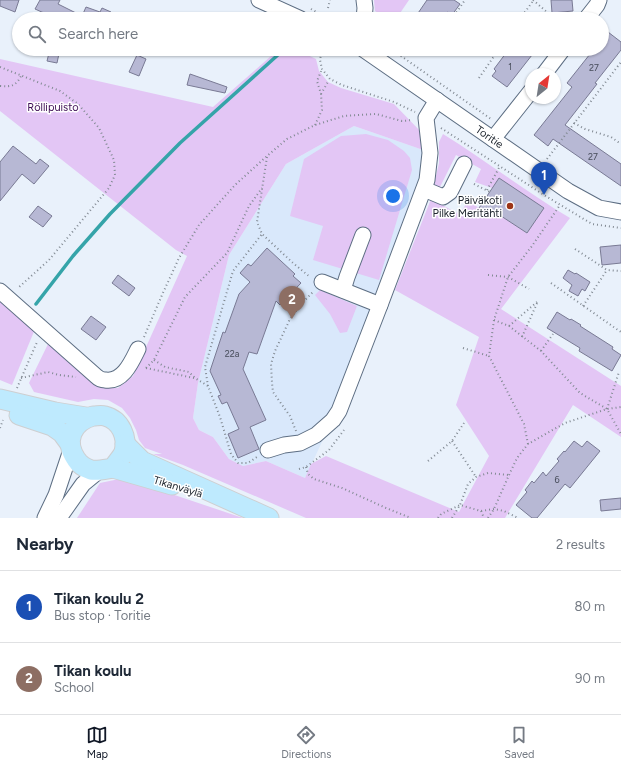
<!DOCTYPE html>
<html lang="en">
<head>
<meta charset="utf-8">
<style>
  :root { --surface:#fff; --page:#f6f6f7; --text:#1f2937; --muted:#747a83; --line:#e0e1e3; --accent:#111827 }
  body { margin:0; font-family:Figtree,sans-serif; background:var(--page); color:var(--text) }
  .compass { position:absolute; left:525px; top:68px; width:36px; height:36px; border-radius:50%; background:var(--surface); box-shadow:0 1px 3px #0004; rotate:30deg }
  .you { position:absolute; left:393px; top:196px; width:14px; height:14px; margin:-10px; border:3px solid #fff; border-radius:50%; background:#1a73e8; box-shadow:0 0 0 6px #1a73e833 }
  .badge { display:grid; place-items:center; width:26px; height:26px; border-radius:50%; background:var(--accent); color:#fff; font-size:13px; font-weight:700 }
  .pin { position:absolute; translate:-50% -33px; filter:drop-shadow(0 1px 2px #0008) }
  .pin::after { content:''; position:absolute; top:21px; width:14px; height:12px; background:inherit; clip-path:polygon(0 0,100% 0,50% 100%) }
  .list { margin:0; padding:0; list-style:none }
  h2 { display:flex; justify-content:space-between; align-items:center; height:52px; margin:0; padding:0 16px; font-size:17px }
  h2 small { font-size:13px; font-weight:400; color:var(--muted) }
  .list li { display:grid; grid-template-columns:26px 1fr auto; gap:12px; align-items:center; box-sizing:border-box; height:72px; padding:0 16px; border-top:1px solid var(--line) }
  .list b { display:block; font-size:15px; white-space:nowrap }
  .list p { margin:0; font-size:13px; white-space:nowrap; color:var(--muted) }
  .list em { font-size:13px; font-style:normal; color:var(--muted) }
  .icon { flex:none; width:22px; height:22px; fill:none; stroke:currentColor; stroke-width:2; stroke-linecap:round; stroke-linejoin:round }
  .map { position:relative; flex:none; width:621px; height:518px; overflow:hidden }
  .search { position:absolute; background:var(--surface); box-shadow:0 1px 3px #0004; left:12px; right:12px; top:12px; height:44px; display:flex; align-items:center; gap:10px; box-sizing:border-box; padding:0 14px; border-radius:22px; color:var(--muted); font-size:15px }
  .sheet { height:196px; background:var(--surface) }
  nav { display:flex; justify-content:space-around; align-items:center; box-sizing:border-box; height:56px; border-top:1px solid var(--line); background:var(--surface); font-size:11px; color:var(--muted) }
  nav a { display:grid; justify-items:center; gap:2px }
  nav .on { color:var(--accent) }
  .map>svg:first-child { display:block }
  .built { fill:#d9e8fb }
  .green { fill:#e3c6f5 }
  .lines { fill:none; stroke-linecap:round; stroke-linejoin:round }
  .stream { stroke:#35a4a9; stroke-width:3.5 }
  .building { fill:#b7b8d4; stroke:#797a94 }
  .minor-casing { stroke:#5d6e83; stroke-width:17 }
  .major-casing { stroke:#cecfd1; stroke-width:21 }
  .path { stroke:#828a93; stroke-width:2; stroke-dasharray:1 3; stroke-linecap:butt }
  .minor { stroke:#fff; stroke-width:15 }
  .major { stroke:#beeafe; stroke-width:19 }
  .poi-dot { fill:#9d3517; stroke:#fff; stroke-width:1.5 }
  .labels { text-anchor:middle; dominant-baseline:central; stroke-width:3; stroke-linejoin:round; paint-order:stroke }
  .number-label { font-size:9px; fill:#464b59 }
  .park-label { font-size:11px; fill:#3d0d54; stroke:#fff }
  .street-label { font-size:11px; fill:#202730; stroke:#fff }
  .poi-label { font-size:11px; fill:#202730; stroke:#fff; text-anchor:end }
</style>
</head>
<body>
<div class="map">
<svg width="621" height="518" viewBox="0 0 621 518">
  <rect width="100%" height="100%" fill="#e9f1fb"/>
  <!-- built -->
  <polygon class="built" points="354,126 426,151 421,188 337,410 305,478 266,461 243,466 229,459 213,437 199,430 193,418 198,383 229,255 286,164"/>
  <!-- green -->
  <g class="green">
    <polygon points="374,0 409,0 396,19 389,19 375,11"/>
    <path d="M279,49H295L316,59L319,71L328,82L341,88L394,104L423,134L426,151L354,126L286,164L229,255L198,383L193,418L199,430L213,437L229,459L243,466L266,461L305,478L311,464L326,456L459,512L489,456L456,405L479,337L395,290L431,199L457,213L458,210L461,212L468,201L495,218L498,214L527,233L543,209L522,198L524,195L499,178L492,188L475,182L481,169L456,155L438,191L433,189L439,163V142L443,134C486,161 527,192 570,218L501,309L621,386V437L573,405L505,518H306L183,465L153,454H162L145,448L139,440L136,430L130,418L122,408L108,400L94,399L78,402L34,392L29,383L48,344L106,388H118L133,376L187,256L176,250L0,111V59L213,107Z"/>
    <polygon points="366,134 388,140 404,151 410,158 412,170 379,280 313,260 323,226 290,216 304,159 341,136"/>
    <polygon points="320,290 357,306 347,332 340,333 330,314 315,295"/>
    <polygon points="0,297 35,329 12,385 0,380"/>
    <polygon points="124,478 243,518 77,518 100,483"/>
  </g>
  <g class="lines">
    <!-- stream -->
    <polyline class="stream" points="36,304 73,256 110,214 180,143 280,53"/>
  </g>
  <!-- building -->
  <g class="building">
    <polygon points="0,0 19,0 15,12 0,6"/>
    <polygon points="40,0 60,0 58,4 82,16 86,7 100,12 102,8 111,12 109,16 115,19 52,19 43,15 44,13 35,9"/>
    <polygon points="427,0 454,0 460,4 452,15 447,12 442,19 414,19"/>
    <polygon points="551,0 572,0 573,11 552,13"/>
    <polygon points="608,32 621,42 621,50 595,83 597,84 565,125 621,164 621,186 553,139 548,146 534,135 572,87 567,83 594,49 602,49 602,39"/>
    <polygon points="50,49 60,49 57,63 47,61"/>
    <polygon points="509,49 535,49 531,54 532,55 507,87 492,76 496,71 494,69"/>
    <polygon points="137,55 146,59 139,76 129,72"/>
    <polygon points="190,74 227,87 225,93 187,85"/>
    <polygon points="13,146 36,164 40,159 49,166 34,184 22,174 0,201 0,162"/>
    <polygon points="499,178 544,208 527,233 498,214 495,218 479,208"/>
    <polygon points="38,206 52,216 43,227 29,217"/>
    <polygon points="621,245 621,263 602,265 600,247"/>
    <polygon points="267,248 295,274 293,276 301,283 280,305 276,301 257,354 249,352 243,369 266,420 250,427 259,449 238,458 228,434 239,429 227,402 222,404 218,396 221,395 210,371 223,332 225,333 239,294 250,282 240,273 248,264 251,266"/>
    <polygon points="568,270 575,274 576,273 590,282 585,291 582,289 578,296 569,291 572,285 563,278"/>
    <polygon points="118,275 135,288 129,296 112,283"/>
    <polygon points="557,312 570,320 571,319 581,325 580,326 613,347 612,349 621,355 612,371 579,351 580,348 547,328"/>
    <polygon points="91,316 106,327 96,340 81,329"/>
    <polygon points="574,441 582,447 587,441 600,451 570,488 565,484 537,518 532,518 516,505 527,492 525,490 532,481 534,483 543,472 546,476 559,461 557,459 564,451 565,452"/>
    <polygon points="621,498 621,509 601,511 600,500"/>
  </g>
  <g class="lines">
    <defs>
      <g id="minor">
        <polyline points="259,0 301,19"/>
        <polyline points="364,19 365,8 364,0"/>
        <polyline points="586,19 597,5 599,0"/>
        <path id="s1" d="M363,49L568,191L599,208L621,212"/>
        <polyline points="544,74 563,49"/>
        <polyline points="493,139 531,91"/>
        <polyline points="424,189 443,197 450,192 464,164"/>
        <polyline points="322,282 380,305"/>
        <polyline points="343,290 347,277 363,235"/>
        <path d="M0,291L96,376C98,378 102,380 105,380C123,383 132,361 138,349"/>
        <polyline points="268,450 284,445 300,443 316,435 333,420 339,411 380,305 427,180 430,153 426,118 437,100"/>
        <polyline points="45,518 56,495 71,450"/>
        <polyline points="59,518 83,484 100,470"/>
      </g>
      <g id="major">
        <polyline points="0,399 55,412 86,417"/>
        <polyline points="19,415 52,426 62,433 70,444"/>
        <path d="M93,416C97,416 101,415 105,416C121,420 128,438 124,452C122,457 116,463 113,468C106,469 98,471 91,470C85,468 79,464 76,459C64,441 72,422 93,416Z"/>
        <polyline points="125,444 142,461 269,518"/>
        <polyline points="113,468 172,485"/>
      </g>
    </defs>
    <!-- minor casing -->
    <use href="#minor" class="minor-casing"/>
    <!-- major casing -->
    <use href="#major" class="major-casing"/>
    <!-- path -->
    <g class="path">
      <polyline points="533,0 555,19"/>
      <polyline points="328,8 330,0"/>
      <polyline points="311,9 329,19"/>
      <polyline points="452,19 465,0"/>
      <polyline points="520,19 533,1"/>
      <polyline points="322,49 320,60 322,69 330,79 342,85 394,102 415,112"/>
      <polyline points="391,49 491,119"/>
      <polyline points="0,67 60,91 78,104 99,128 114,160 115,175 109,188 49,260 18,288"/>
      <polyline points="479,78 499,49"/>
      <path d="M0,86C11,87 16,86 21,76"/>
      <polyline points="321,94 329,80"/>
      <polyline points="574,123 585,129 611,137 621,144"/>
      <polyline points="315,125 322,110 321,94 317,81 322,69"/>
      <polyline points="441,128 544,195 592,224 621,228"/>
      <polyline points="267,157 257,222 262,234 293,263 310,277"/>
      <polyline points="547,159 621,62"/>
      <polyline points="474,184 490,192"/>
      <polyline points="487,190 500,166"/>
      <polyline points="575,249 607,270 621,271"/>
      <polyline points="488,275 508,277 529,289"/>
      <polyline points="551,283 615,328 621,332"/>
      <polyline points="583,306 607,270"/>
      <polyline points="494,320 509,326 541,351 580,393 607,409 621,434"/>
      <polyline points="509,326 537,302"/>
      <polyline points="144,337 162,295 179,258 199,225 235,185 267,156 287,139 315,125 344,116 376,114 402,121 413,120"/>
      <polyline points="522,337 538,301"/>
      <polyline points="463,348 489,356"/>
      <polyline points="541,351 553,334"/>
      <polyline points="154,360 165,367 189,372 195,378 208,386 220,417 231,454 238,463 248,463 257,457"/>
      <polyline points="146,368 154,360 185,297 227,253 249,206 262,188"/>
      <polyline points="146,368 194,378"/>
      <polyline points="21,378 48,372 59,375 76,377"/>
      <polyline points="208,386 205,367 233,271 262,234"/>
      <polyline points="17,388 37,342"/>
      <polyline points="607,409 619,372"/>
      <polyline points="0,428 3,420"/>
      <polyline points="296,431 290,416 273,392 272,383 271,364 275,351 290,319 302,303 313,292"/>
      <polyline points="452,441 476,477"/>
      <polyline points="528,444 524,424 489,356 494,320 508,277 532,246 560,205"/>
      <polyline points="428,461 452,441 464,423"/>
      <polyline points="306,467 308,474 314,479 342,488 386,508 411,518"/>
      <polyline points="299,469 306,467 329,450 344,430"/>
      <polyline points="481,511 484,518"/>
      <polyline points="438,518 441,514 460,505 481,511 494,509 504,511 518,518"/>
      <polyline points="452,518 460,505 468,484 476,477 488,473 509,475"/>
      <polyline points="488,518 494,509 509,475 517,458 528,444 565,423 607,409 621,407"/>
    </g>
    <!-- minor -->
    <use href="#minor" class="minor"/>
    <!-- major -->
    <use href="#major" class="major"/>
  </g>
  <!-- markers -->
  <circle class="poi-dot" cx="510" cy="206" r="4"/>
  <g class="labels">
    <!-- number labels -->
    <g class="number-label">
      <text x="510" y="66">1</text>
      <text x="594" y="67">27</text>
      <text x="593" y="156">27</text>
      <text x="232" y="353">22a</text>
      <text x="557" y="479">6</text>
    </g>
    <!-- park labels -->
    <g class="park-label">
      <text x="53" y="107">Röllipuisto</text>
    </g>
    <!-- street labels -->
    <g class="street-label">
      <text stroke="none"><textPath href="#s1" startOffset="154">Toritie</textPath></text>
      <text transform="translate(178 487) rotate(17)">Tikanväylä</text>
    </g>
    <!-- poi labels -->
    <g class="poi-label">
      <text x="502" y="200">Päiväkoti<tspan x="502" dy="13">Pilke Meritähti</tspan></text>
    </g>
  </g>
</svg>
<svg class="compass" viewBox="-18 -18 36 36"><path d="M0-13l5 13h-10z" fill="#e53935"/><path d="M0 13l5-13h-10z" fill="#747a83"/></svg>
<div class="you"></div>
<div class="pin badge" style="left:544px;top:195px;background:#1a4fb4">1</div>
<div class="pin badge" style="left:292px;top:319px;background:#8d6e63">2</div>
<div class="search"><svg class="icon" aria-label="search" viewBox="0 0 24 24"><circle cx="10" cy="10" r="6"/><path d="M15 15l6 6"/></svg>Search here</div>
</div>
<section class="sheet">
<h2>Nearby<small>2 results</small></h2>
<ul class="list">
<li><span class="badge" style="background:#1a4fb4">1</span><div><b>Tikan koulu 2</b><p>Bus stop · Toritie</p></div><em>80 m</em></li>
<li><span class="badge" style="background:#8d6e63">2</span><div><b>Tikan koulu</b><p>School</p></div><em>90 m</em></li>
</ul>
</section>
<nav>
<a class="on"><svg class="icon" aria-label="map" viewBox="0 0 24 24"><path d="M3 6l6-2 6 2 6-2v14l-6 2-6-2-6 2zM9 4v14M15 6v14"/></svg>Map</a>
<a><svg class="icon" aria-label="directions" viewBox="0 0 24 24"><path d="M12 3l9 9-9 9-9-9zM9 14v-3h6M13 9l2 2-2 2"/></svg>Directions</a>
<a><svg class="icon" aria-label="saved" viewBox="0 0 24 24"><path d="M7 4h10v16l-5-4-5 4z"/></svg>Saved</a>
</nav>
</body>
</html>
